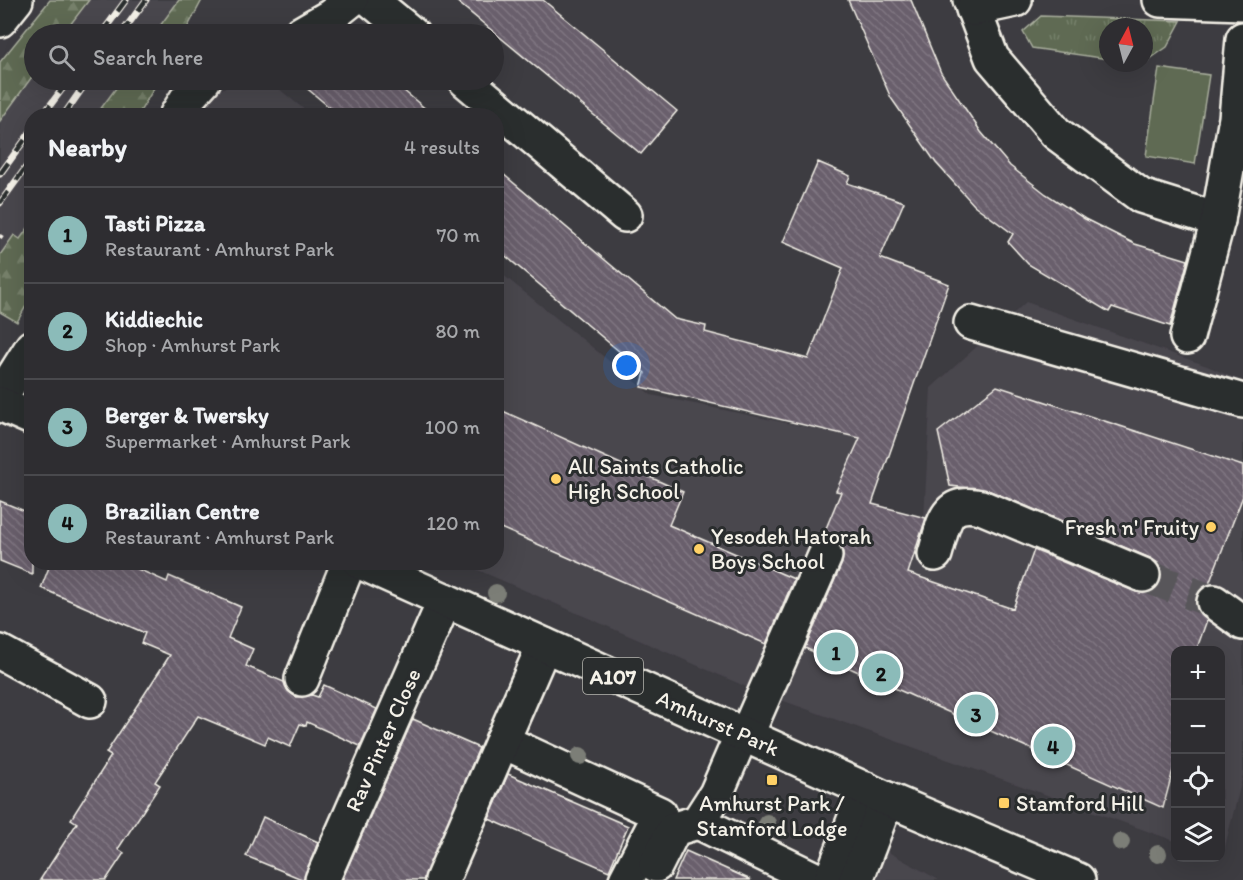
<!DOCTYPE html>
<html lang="en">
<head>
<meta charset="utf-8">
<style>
  :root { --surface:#2e2d31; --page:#3a393d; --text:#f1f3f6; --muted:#a7a8ab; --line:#49494d; --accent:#8bbbb9 }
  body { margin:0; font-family:Itim,sans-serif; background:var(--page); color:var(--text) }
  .controls { position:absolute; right:18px; bottom:18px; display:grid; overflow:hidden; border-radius:12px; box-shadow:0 6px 24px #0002 }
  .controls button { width:54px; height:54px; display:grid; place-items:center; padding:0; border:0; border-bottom:2px solid var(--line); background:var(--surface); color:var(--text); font:30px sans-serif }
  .compass { position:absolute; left:1099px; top:18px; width:54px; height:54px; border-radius:50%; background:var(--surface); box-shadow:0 6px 24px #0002; rotate:7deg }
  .you { position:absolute; left:627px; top:366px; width:21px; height:21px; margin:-15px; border:4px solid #fff; border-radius:50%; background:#1a73e8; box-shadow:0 0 0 9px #1a73e833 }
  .badge { display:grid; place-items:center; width:39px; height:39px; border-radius:50%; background:var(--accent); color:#111; font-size:20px; font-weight:700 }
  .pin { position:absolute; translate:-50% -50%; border:3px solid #fff; box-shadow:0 2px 6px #0006 }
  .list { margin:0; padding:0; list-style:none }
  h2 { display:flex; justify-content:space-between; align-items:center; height:78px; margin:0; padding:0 24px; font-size:26px }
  h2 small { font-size:20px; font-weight:400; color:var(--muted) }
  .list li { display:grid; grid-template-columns:39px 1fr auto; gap:18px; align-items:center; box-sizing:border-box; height:96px; padding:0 24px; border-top:2px solid var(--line) }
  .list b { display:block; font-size:22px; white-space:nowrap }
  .list p { margin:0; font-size:20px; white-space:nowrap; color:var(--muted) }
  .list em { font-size:20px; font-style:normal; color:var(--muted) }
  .icon { flex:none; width:33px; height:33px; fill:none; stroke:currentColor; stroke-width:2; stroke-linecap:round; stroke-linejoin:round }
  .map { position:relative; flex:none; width:1243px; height:880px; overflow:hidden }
  .search { position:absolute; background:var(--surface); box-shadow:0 6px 24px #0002; left:24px; top:24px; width:480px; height:66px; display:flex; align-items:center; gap:15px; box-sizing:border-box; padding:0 21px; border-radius:33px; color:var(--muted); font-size:22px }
  .panel { position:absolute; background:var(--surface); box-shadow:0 6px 24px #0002; left:24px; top:108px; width:480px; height:462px; border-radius:24px }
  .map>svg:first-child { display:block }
  .built { fill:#4a464e }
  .grass { fill:#5e6a52; stroke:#a9ae9d; stroke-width:1.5 }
  .forest { fill:url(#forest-firs); stroke:#a9ae9d; stroke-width:1.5 }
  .park { fill:url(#park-tufts); stroke:#a9ae9d; stroke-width:1.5 }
  .building { fill:url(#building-back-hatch); stroke:#f4f1e8; stroke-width:1.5 }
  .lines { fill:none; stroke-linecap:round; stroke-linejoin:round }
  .minor-tunnel { stroke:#58575a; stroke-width:33; stroke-dasharray:33 16; stroke-linecap:butt }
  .minor-casing { stroke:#f4f1e8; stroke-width:38 }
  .major-casing { stroke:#f4f1e8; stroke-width:38 }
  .path { stroke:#f4f1e8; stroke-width:4; stroke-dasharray:4.5 4.5; stroke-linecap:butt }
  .minor { stroke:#2a2d2e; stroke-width:33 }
  .major { stroke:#2a2d2e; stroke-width:33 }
  .rail-casing { stroke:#f4f1e8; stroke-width:7 }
  .rail { stroke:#2a2d2e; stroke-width:4.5; stroke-dasharray:14; stroke-linecap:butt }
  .tree { fill:#7c7e77 }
  .poi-dot { fill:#ffd166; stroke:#2a2d2e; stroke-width:2 }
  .labels { text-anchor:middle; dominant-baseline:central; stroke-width:6; stroke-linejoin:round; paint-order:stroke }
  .shield { fill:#2a2d2e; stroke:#b7b6b0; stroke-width:1.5 }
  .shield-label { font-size:21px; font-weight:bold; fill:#f4f1e8 }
  .poi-label { font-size:22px; fill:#f4f1e8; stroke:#2a2d2e; text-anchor:start }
  .street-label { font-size:22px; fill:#f4f1e8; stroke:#2a2d2e }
</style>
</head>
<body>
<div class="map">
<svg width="1243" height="880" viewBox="0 0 1243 880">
  <defs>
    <pattern id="forest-firs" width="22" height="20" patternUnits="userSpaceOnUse" patternTransform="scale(1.5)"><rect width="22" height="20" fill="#5e6a52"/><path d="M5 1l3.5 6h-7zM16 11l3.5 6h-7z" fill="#76806b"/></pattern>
    <pattern id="park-tufts" width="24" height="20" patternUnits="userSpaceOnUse" patternTransform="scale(1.5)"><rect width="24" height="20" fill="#5e6a52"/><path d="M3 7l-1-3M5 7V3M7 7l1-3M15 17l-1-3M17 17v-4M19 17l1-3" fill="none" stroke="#76806b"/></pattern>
    <pattern id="building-back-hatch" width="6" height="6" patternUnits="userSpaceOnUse" patternTransform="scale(1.5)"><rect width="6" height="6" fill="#695e6c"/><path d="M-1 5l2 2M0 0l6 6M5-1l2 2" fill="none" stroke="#7f7681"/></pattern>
  </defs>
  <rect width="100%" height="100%" fill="#3d3c41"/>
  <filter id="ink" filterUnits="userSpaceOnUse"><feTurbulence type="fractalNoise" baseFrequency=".0167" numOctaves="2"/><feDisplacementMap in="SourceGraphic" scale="12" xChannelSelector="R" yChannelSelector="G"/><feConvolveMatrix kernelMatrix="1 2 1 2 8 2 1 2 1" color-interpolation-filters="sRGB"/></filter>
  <g filter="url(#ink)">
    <!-- built -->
    <g class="built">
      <polygon points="89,0 179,0 154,34 63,34"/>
      <polygon points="34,74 34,80 122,80 96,115 32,116 31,224 20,239 13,235 0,255 0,121"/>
      <polygon points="249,80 268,80 311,115 192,116 221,89"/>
      <polygon points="497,270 651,395 860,438 836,491 924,518 931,388 1026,302 1207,366 1243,382 1243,775 1222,858 1220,650 1176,650 1175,841 756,691 462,563 496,562"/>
      <polygon points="861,837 939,880 844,880"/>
    </g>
    <!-- grass -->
    <polygon class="grass" points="1159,68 1209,75 1195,164 1146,156"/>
    <!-- forest -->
    <g class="forest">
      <polygon points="50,0 89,0 63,34 34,34 34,74 0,121 0,62"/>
      <polygon points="179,0 202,0 184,34 154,34"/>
      <polygon points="122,80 159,80 138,115 96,115"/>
      <polygon points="31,224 31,297 17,322 0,312 0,255 14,235 20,239"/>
    </g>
    <!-- park -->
    <polygon class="park" points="1041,16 1181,21 1167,47 1144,63 1144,27 1108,27 1108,59 1032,48 1023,32"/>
    <!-- building -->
    <g class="building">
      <polygon points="455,0 543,0 677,111 641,154"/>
      <polygon points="848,0 911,0 941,73 981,132 1010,166 1046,194 1085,219 1135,244 1188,260 1170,326 1112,307 1109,312 1028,264 1008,242 1013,234 974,205 936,163 891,98"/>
      <polygon points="297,80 391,80 434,116 340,116"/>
      <polygon points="818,162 850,176 847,183 904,202 880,258 949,284 872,504 926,518 908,573 1013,609 1034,550 1136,592 1146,593 1155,590 1160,583 1161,572 1158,563 1150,558 988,490 950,486 938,432 997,386 1243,466 1243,496 1209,584 1199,591 1195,600 1197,610 1207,620 1196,651 1176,651 1176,759 1163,808 805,648 842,563 843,553 840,544 832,539 822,538 841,492 836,491 860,438 641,387 645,373 496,248 496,168 675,319 706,326 705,332 808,359 843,268 783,242"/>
      <polygon points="496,408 683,492 669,525 794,579 766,644 496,526"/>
      <polygon points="0,501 32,514 32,574 0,561"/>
      <polygon points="51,562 122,562 167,582 169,576 241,607 228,638 253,649 246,666 284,682 288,691 296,697 312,695 318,697 324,685 377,709 360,746 307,722 306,726 300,724 290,747 268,737 265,744 198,716 155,782 160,785 118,849 124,853 106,880 40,880 77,823 71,819 111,756 106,753 170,655 141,643 145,633 41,588"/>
      <polygon points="413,719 479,748 424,880 342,880"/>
      <polygon points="508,774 628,826 609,871 489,819"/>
      <polygon points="263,817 318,842 304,880 246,856"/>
      <polygon points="686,851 751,880 673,880"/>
    </g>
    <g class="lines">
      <!-- minor-tunnel -->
      <polyline class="minor-tunnel" points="1143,575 1214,602"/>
      <defs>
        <g id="minor">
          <polyline points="371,0 412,34"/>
          <polyline points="970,0 992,58 1056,133 1141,196 1218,220"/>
          <polyline points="1160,0 1243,3"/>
          <polyline points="973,9 1015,0"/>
          <polyline points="0,20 16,0"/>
          <polyline points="300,34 331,16 351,0"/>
          <polyline points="465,80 625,215"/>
          <polyline points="176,116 186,100 204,80"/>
          <polyline points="971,323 1243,401"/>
          <polyline points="1187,337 1218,220 1236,118 1243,39"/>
          <polyline points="0,398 32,347"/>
          <path d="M935,554C944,525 943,499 981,507L1143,575"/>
          <polyline points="1214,602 1243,623"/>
          <polyline points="0,652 90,701"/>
          <polyline points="302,679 349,562"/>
          <polyline points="746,736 825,556"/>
          <polyline points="502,741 660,814 626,880"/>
          <polyline points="698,822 817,880"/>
          <polyline points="656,865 674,829 698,822 716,794 742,734"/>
          <polyline points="322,880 445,600"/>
          <polyline points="442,880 544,645"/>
          <polyline points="831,880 866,789"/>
          <polyline points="856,880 887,799"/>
        </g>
        <g id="major">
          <polyline points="0,404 32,418"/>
          <polyline points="360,562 887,799 1078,880"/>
        </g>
      </defs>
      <!-- minor casing -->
      <use href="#minor" class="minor-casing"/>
      <!-- major casing -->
      <use href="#major" class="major-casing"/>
      <!-- path -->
      <polyline class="path" points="0,238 2,235"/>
      <!-- minor -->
      <use href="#minor" class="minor"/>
      <!-- major -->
      <use href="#major" class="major"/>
      <defs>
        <g id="rail">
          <polyline points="101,34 126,0"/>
          <polyline points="121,34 146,0"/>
          <polyline points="42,116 69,80"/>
          <polyline points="63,116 88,80"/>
          <polyline points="0,174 32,130"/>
          <polyline points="0,203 32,159"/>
        </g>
      </defs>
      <!-- rail casing -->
      <use href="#rail" class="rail-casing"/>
      <!-- rail -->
      <use href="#rail" class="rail"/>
    </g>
    <!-- trees -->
    <g class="tree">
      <circle cx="496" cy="593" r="9"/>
      <circle cx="580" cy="756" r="9"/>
      <circle cx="767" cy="823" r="9"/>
      <circle cx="1121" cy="842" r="9"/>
      <circle cx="1158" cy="854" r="9"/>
    </g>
  </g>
  <!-- markers -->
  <g class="poi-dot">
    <circle cx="556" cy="479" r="6"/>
    <circle cx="1211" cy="527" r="6"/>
    <circle cx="699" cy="549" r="6"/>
    <rect x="766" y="774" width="12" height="12" rx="3"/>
    <rect x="998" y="797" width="12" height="12" rx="3"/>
  </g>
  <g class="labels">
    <!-- shield labels -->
    <rect class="shield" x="583" y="658" width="60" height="36" rx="4.5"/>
    <g class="shield-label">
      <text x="613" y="676">A107</text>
    </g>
    <!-- poi labels -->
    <g class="poi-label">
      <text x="568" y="466">All Saints Catholic<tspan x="568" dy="25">High School</tspan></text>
      <text x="1199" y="527" text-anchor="end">Fresh n' Fruity</text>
      <text x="711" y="536">Yesodeh Hatorah<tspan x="711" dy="25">Boys School</tspan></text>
      <text x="772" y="803" text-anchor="middle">Amhurst Park /<tspan x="772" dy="25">Stamford Lodge</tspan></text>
      <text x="1016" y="803">Stamford Hill</text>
    </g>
    <!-- street labels -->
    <g class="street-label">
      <text transform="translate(718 723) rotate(24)">Amhurst Park</text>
      <text transform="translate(383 740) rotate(-66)">Rav Pinter Close</text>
    </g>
  </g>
</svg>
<div class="controls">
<button>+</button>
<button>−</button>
<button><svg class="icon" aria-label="locate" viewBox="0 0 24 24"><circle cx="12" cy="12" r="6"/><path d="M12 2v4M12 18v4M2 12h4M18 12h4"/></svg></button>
<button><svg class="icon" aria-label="layers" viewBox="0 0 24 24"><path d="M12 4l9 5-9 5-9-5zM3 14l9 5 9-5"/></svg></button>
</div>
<svg class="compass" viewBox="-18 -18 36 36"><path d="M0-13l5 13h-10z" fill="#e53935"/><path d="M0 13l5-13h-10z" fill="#a7a8ab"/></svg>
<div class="you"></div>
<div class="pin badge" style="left:836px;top:652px">1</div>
<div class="pin badge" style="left:881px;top:673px">2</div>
<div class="pin badge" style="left:976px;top:714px">3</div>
<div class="pin badge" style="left:1053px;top:746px">4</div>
<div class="search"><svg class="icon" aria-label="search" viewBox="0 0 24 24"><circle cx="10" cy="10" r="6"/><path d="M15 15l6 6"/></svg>Search here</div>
<section class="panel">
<h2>Nearby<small>4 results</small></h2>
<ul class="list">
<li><span class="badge">1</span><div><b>Tasti Pizza</b><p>Restaurant · Amhurst Park</p></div><em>70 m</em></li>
<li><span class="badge">2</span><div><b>Kiddiechic</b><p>Shop · Amhurst Park</p></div><em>80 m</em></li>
<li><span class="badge">3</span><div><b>Berger &amp; Twersky</b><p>Supermarket · Amhurst Park</p></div><em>100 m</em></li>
<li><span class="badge">4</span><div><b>Brazilian Centre</b><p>Restaurant · Amhurst Park</p></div><em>120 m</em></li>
</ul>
</section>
</div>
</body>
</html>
